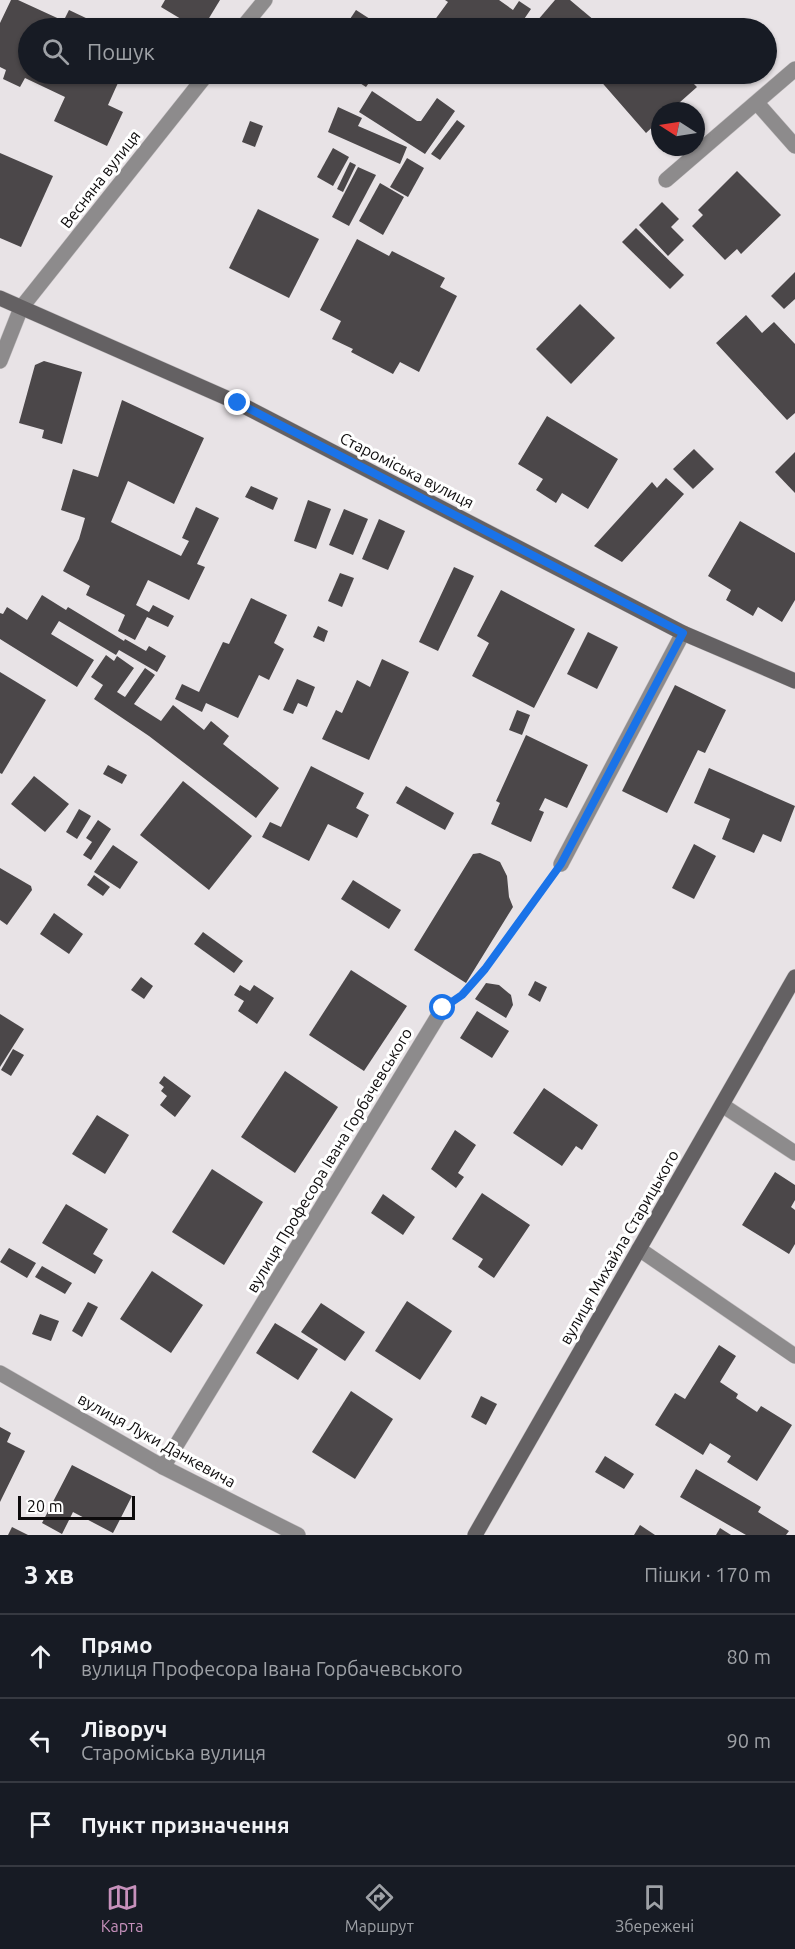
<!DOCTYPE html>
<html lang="uk">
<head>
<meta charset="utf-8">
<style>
  :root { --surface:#171b24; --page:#242831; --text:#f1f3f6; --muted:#9ea1a6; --line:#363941; --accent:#c791bc }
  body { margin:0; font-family:Ubuntu,sans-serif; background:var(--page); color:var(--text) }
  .compass { position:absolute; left:651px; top:102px; width:54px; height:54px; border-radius:50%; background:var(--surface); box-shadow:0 2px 4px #0004; rotate:282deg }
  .scale { position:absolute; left:18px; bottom:15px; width:117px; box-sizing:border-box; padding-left:6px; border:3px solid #0d0b0c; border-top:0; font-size:16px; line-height:21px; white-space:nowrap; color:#0d0b0c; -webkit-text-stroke:4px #fff; paint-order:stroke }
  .stop { position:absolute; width:18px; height:18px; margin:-14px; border:4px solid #1a73e8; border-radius:50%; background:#fff }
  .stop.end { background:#1a73e8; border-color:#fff; box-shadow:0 2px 6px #0008 }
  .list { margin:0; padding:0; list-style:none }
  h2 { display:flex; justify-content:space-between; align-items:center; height:78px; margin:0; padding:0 24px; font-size:26px }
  h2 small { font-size:20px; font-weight:400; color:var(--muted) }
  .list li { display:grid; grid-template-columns:39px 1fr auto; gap:18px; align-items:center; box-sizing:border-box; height:84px; padding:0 24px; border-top:2px solid var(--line) }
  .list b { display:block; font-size:22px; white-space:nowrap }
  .list p { margin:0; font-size:20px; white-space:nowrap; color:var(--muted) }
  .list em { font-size:20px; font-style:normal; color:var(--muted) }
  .icon { flex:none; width:33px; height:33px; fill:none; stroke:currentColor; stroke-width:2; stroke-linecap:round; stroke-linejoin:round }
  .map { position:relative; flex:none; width:795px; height:1535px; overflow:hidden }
  .search { position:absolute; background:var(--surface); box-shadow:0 2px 4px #0004; left:18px; right:18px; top:18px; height:66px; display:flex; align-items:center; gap:15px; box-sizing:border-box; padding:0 21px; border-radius:33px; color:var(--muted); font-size:22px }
  .sheet { height:330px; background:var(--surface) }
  nav { display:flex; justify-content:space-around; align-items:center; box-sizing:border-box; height:84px; border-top:2px solid var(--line); background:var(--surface); font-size:16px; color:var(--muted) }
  nav a { display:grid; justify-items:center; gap:3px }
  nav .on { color:var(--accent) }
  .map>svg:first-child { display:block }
  .building { fill:#4b4749 }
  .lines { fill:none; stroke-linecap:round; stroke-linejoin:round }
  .lane-casing { stroke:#c5c0c3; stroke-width:16 }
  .street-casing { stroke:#c5c0c3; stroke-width:16 }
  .secondary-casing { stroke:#c5c0c3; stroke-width:16 }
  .path { stroke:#a19d9f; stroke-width:4; stroke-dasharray:3 3; stroke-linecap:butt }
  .lane { stroke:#8d8b8c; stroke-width:15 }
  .street { stroke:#8d8b8c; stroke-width:15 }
  .secondary { stroke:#646163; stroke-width:15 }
  .route { stroke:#1a73e8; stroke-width:8 }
  .labels { text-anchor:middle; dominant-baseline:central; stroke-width:6; stroke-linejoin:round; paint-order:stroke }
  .street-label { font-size:16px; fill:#0d0b0c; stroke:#fff }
</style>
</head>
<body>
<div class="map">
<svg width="795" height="1535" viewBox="0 0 795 1535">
  <rect width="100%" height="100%" fill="#e8e3e6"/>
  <!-- building -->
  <g class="building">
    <polygon points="11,0 18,0 79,28 28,28 28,74 122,74 108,105 123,112 107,146 54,121 65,97 25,78 20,87 3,79 6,70 0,67 0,23"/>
    <polygon points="165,0 220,0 203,28 196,28 161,7"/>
    <polygon points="445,0 499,0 513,10 519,1 531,9 518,28 444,28 434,21 448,2"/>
    <polygon points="555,0 570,0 595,21 588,28 531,28"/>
    <polygon points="69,10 107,28 82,28 64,20"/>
    <polygon points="356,10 384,28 344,28"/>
    <polygon points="346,74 375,74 366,87"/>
    <polygon points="603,74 684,74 697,87 670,111 660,111 660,120 646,133 598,78"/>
    <polygon points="372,91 417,121 421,121 437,98 455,111 425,154 359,112"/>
    <polygon points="338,107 362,118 358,126 407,147 400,164 328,132"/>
    <polygon points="457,120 465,126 440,160 431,154"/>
    <polygon points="250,121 263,126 255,147 242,142"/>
    <polygon points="333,148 349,157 333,186 317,177"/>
    <polygon points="0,153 53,176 21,247 0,238"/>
    <polygon points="407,158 424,168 408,197 390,187"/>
    <polygon points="350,162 356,165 343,192 337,189"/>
    <polygon points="358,167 376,175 349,226 332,217"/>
    <polygon points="737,171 781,215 741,254 737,249 725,260 692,226 703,215 698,210"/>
    <polygon points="380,183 404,197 383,235 359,221"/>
    <polygon points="662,202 679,219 671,227 684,240 668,256 639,225"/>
    <polygon points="258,209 319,239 289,298 229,268"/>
    <polygon points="636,228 684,275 670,289 622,242"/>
    <polygon points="357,239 389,256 392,251 445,278 440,287 457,296 419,372 400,362 393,374 351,352 353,349 332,339 341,321 320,310"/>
    <polygon points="795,272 795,299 784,309 771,296"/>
    <polygon points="580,304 615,338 571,384 536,349"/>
    <polygon points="746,315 762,333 774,322 795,344 795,413 787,420 716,343"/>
    <polygon points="44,361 82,372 62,444 42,438 44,430 19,423 35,365"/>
    <polygon points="122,400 204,438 174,504 128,481 111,522 181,556 189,541 182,538 196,507 219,518 197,564 205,567 189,600 148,580 136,605 149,612 153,605 174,616 168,627 147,617 135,640 118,631 125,615 86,595 90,586 63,571 79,539 85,518 61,510 73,469 98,477"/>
    <polygon points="547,416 618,459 588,509 562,493 556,503 536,490 543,479 518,464"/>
    <polygon points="694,449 714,469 693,489 673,469"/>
    <polygon points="795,452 795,493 775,472"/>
    <polygon points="666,478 684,494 622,562 594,546 652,482 657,488"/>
    <polygon points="251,486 278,498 273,510 245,497"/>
    <polygon points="308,500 331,509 316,549 294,541"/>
    <polygon points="344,509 368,519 353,555 329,545"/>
    <polygon points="379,519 405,531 388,570 362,559"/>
    <polygon points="740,521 795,553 795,600 782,622 758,607 753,616 726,600 731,590 708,576"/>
    <polygon points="454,567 474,576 438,651 419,642"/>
    <polygon points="340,573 354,578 342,607 328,601"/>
    <polygon points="501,590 575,629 534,708 472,676 489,643 477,636"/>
    <polygon points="42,595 66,610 68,607 124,641 125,639 146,651 149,646 166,656 157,672 119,650 116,655 59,621 51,634 94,660 77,687 0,639 0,613 3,614 7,607 27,620"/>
    <polygon points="251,598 287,615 274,643 284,649 269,680 259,675 238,718 206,703 202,712 175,699 182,684 199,692 223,642 229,644"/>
    <polygon points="318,626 328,631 324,642 313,637"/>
    <polygon points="588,632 618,647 597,689 567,674"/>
    <polygon points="106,655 114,661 117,656 134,668 117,692 125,697 145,668 155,675 134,704 161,721 173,705 204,730 211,721 229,736 223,744 279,788 256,818 149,736 94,699 103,685 91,677"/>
    <polygon points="382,659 409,672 369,760 322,739 336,710 342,713 357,680 370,687"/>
    <polygon points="0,672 46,700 2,774 0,773"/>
    <polygon points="297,679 315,687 307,707 298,703 293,714 283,710"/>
    <polygon points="675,685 726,710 705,753 698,750 667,813 622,791"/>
    <polygon points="517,710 530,715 522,735 509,730"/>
    <polygon points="526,735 588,765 567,808 545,798 539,810 544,812 531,842 491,824 500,803 496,801"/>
    <polygon points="108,765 127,775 122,784 103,774"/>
    <polygon points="311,766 364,793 356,808 369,815 357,838 328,824 309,861 262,837 270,822 281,827"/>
    <polygon points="709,768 795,806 781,842 763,834 754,853 722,839 730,819 694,803"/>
    <polygon points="34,776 69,804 45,832 11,804"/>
    <polygon points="183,781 252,836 209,890 140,835"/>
    <polygon points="406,786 454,813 445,830 396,803"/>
    <polygon points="79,809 91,816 77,839 66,832"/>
    <polygon points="98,820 111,829 91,860 83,855 92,842 86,838"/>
    <polygon points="694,844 716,856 694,899 672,888"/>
    <polygon points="113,845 138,862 120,889 94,872"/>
    <polygon points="480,853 500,862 507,876 509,897 513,907 466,983 414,950 473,854"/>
    <polygon points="0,868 31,886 32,890 7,925 0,920"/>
    <polygon points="94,875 110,887 103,896 87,885"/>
    <polygon points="353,880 401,910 389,929 341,899"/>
    <polygon points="54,913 83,934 69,954 40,934"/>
    <polygon points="203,932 243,961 234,973 194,944"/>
    <polygon points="351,970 407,1006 364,1071 309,1035"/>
    <polygon points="141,977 153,986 144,999 131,990"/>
    <polygon points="535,981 547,987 540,1002 528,995"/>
    <polygon points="486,983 499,985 511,995 513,1005 506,1018 475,999"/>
    <polygon points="240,985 250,991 254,985 274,998 257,1024 238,1011 244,1001 234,995"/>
    <polygon points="477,1011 509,1031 492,1058 460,1038"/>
    <polygon points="0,1014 24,1029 0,1067"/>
    <polygon points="13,1049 24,1055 11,1076 1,1070"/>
    <polygon points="285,1071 338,1107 295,1173 241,1137"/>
    <polygon points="164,1076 191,1096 175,1117 160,1105 167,1096 161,1091 164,1087 159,1083"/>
    <polygon points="544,1088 598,1125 582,1150 576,1146 562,1166 513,1133"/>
    <polygon points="97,1115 129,1135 105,1174 72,1154"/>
    <polygon points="455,1130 476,1145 458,1173 464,1177 456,1188 431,1169"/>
    <polygon points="212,1169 263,1202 224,1265 172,1232"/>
    <polygon points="775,1172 795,1185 795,1200 791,1207 795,1210 795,1244 789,1254 742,1225"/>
    <polygon points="482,1193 530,1225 494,1278 478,1267 483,1259 452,1239"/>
    <polygon points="383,1194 415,1217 403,1235 371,1213"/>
    <polygon points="66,1204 108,1229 93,1254 103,1260 95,1274 42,1243"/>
    <polygon points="9,1248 36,1263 27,1278 0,1262"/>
    <polygon points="42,1266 72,1283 65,1294 35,1277"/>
    <polygon points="152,1271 203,1305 171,1353 120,1319"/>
    <polygon points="407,1301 452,1331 420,1380 375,1351"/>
    <polygon points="88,1302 98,1307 82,1337 72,1331"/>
    <polygon points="321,1303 365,1332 345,1361 301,1332"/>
    <polygon points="40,1314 59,1321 51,1341 32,1334"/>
    <polygon points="275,1323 318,1349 298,1380 256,1353"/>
    <polygon points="719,1345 736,1356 720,1382 738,1394 736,1398 757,1412 761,1406 792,1425 757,1481 727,1462 731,1456 710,1443 703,1455 655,1425 675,1393 685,1399"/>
    <polygon points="351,1391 393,1419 355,1479 312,1452"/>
    <polygon points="481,1396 497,1404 486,1425 471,1417"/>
    <polygon points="0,1427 11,1433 7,1442 25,1451 0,1502"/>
    <polygon points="605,1456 634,1474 624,1489 595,1472"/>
    <polygon points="72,1465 132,1496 113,1533 73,1512 62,1534 42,1523"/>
    <polygon points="696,1469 761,1507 758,1512 789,1531 786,1535 746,1535 680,1497"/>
    <polygon points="640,1525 655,1535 634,1535"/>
    <polygon points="12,1527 28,1535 8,1535"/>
    <polygon points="720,1528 731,1535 716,1535"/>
  </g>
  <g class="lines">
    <defs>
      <polyline id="lane" points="722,1105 795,1153"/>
      <g id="street">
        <polyline points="242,28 265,0"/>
        <polyline points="757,103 795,146"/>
        <polyline points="666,180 795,69"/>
        <polyline points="0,361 21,308 207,74"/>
        <polyline points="561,864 683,633"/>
        <polyline points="639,1249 795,1356"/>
        <polyline points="0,1373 163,1467 298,1535"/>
        <polyline points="163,1467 443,1008"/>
      </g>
      <g id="secondary">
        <polyline points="0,298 238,403 683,633 795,681"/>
        <polyline points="475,1535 795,977"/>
      </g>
    </defs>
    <!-- lane casing -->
    <use href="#lane" class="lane-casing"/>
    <!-- street casing -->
    <use href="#street" class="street-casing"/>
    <!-- secondary casing -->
    <use href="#secondary" class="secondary-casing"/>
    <!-- path -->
    <polyline class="path" points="465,992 485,969 545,885"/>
    <!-- lane -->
    <use href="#lane" class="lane"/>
    <!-- street -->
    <use href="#street" class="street"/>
    <!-- secondary -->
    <use href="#secondary" class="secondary"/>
  </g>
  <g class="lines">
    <!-- route -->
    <polyline class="route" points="238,403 683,633 561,864 485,969 462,995 443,1008"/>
  </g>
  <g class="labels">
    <!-- street labels -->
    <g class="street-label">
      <text transform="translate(100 179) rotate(-52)">Весняна вулиця</text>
      <text transform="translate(407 470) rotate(27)">Староміська вулиця</text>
      <text transform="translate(329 1160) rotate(-59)">вулиця Професора Івана Горбачевського</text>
      <text transform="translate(619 1247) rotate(-60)">вулиця Михайла Старицького</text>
      <text transform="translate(157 1440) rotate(29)">вулиця Луки Данкевича</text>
    </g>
  </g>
</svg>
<svg class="compass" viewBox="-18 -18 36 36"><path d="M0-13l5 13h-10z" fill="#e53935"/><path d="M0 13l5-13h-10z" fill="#9ea1a6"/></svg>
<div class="scale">20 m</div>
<div class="stop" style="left:443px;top:1008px"></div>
<div class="stop end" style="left:238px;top:403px"></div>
<div class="search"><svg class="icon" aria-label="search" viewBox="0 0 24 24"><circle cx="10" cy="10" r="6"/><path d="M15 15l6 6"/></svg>Пошук</div>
</div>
<section class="sheet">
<h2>3 хв<small>Пішки · 170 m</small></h2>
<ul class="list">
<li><svg class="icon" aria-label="ahead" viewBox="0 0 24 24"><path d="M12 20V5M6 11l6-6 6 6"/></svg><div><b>Прямо</b><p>вулиця Професора Івана Горбачевського</p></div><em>80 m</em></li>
<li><svg class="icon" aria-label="left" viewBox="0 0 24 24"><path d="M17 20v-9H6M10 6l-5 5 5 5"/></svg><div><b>Ліворуч</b><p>Староміська вулиця</p></div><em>90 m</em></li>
<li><svg class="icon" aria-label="arrive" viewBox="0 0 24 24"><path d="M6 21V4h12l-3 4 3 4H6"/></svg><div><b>Пункт призначення</b></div></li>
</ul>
</section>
<nav>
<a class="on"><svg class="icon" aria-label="map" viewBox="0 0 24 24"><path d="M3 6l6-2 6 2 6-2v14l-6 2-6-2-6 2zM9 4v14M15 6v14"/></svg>Карта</a>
<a><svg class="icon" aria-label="directions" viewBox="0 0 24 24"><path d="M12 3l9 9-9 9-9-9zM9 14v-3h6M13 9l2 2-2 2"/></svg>Маршрут</a>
<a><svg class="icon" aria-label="saved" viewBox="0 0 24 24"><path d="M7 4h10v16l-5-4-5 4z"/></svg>Збережені</a>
</nav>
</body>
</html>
